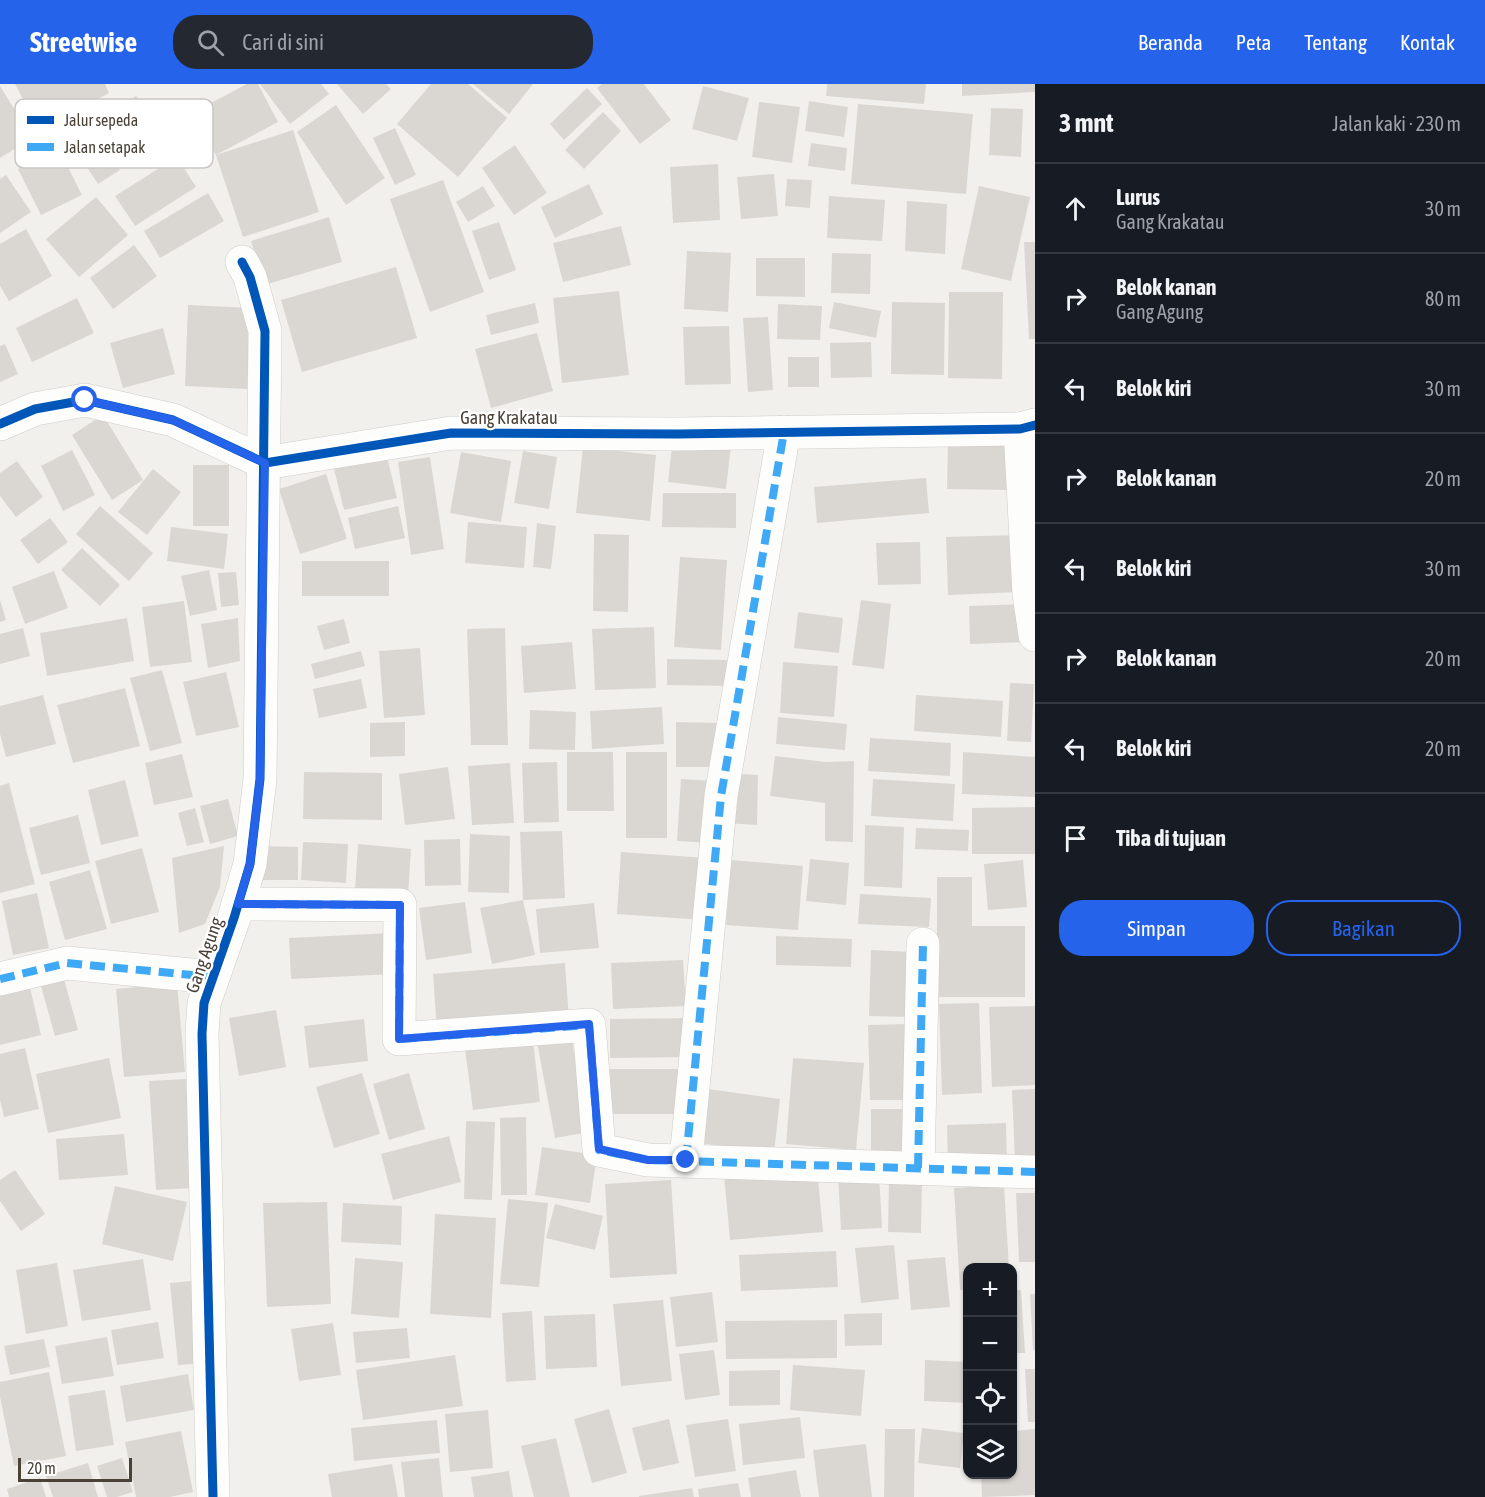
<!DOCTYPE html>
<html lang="id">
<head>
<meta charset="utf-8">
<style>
  :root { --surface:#171b24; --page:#242831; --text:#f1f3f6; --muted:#9ea1a6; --line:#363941; --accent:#2563eb }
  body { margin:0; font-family:"Asap Condensed",sans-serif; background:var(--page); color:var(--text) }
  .controls { position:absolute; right:18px; bottom:18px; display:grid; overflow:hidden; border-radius:12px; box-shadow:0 2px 4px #0004 }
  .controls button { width:54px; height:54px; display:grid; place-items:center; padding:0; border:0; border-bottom:2px solid var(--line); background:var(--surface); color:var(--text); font:30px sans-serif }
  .scale { position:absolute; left:18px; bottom:15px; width:114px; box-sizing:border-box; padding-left:6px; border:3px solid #4a4137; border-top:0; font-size:16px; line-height:21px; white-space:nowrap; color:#4a4137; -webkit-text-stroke:4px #fff; paint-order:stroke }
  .stop { position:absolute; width:18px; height:18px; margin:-14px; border:4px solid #2563eb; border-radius:50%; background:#fff }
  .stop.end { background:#2563eb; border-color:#fff; box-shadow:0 2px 6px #0008 }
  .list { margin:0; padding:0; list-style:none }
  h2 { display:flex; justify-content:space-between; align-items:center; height:78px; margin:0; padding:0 24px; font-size:26px }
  h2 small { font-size:20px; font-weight:400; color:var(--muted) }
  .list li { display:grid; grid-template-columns:39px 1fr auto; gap:18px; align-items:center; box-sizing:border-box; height:90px; padding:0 24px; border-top:2px solid var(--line) }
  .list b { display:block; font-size:22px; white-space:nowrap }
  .list p { margin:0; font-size:20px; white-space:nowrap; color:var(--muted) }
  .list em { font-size:20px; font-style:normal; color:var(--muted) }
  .actions { display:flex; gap:12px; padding:18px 24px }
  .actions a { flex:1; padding:14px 0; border:2px solid var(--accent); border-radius:24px; text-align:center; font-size:21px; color:var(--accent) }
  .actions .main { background:var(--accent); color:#fff }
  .icon { flex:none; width:33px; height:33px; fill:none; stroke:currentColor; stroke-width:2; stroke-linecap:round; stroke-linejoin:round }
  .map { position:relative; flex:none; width:1035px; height:1413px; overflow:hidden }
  header { display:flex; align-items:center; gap:36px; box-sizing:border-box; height:84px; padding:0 30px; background:var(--accent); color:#fff }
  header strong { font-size:28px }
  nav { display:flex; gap:33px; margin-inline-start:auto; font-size:21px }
  .search { width:420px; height:54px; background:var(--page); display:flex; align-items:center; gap:15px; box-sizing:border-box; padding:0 21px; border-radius:24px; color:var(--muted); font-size:22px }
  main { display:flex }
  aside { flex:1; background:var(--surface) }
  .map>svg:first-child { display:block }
  .building { fill:#dad7d3 }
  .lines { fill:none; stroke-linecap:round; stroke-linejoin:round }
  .minor-casing { stroke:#cfccc8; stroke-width:34 }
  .minor { stroke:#fdfdfc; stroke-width:33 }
  .quiet { stroke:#3fa9f5; stroke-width:8; stroke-dasharray:15 8; stroke-linecap:butt }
  .cycleway-casing { stroke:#fff; stroke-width:13 }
  .cycleway { stroke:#0057b8; stroke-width:9 }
  .route { stroke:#2563eb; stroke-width:8 }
  .labels { text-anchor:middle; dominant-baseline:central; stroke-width:4.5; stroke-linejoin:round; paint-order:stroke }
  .street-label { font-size:18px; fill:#4a4137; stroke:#fff }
  .key { fill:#fff; stroke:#c9c6c3; stroke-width:1.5 }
  .key-label { font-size:16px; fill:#4a4137 }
</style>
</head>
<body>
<header>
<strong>Streetwise</strong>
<div class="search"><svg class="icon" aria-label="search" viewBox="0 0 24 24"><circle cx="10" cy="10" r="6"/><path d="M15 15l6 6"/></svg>Cari di sini</div>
<nav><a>Beranda</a><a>Peta</a><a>Tentang</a><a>Kontak</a></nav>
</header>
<main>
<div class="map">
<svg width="1035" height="1413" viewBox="0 0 1035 1413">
  <rect width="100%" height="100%" fill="#f2f0ec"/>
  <!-- building -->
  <g class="building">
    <polygon points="15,0 105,0 109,9 39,46"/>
    <polygon points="247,0 258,0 278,38 216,71 293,46 319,128 243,153 216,71 194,28"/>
    <polygon points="260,0 321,0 329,10 290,40"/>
    <polygon points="337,0 386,0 391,5 363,30"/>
    <polygon points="431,0 468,0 507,34 458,93 397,40"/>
    <polygon points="473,0 533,0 509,30"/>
    <polygon points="602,0 644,0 671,36 640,60 597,4"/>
    <polygon points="827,0 926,0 924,20 826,12"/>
    <polygon points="962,0 1035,0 1035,8 962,12"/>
    <polygon points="0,2 32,54 0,74"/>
    <polygon points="703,2 749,14 737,57 692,45"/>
    <polygon points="587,4 602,20 564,56 550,40"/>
    <polygon points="136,12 163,55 128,76 102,34"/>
    <polygon points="809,17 848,23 844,53 805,47"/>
    <polygon points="759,18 800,23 792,79 752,73"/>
    <polygon points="858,20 973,30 966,110 851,100"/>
    <polygon points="336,21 385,94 346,121 297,48"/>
    <polygon points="991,24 1023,25 1021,73 989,71"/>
    <polygon points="603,28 621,47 584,85 565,66"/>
    <polygon points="395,44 416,91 395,101 373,54"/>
    <polygon points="93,45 120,86 98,100 72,60"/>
    <polygon points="811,59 847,64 845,87 808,82"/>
    <polygon points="515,61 547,109 514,131 482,84"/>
    <polygon points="59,65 82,111 41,131 18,85"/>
    <polygon points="177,73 196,103 135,142 115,112"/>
    <polygon points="718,80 720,136 673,139 670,83"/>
    <polygon points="774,90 778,132 741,135 737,93"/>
    <polygon points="6,91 31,128 0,149 0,95"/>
    <polygon points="787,95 812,96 810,124 785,122"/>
    <polygon points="443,96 484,208 430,228 390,115"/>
    <polygon points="589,100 603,130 555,154 541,123"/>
    <polygon points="483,102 495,122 468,138 456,118"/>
    <polygon points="979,102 1030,113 1011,197 961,185"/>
    <polygon points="208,109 224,137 160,174 144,147"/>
    <polygon points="829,112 885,116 882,157 827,154"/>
    <polygon points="96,113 128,151 79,193 46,155"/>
    <polygon points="907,117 947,120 945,170 905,167"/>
    <polygon points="329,133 342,178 264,201 251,157"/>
    <polygon points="499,138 516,186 489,196 472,147"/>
    <polygon points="621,142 631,181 563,198 553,159"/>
    <polygon points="26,145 52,192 9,217 0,202 0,160"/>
    <polygon points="1024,158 1035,158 1035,255 1029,255"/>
    <polygon points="134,161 157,192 113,225 90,194"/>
    <polygon points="687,167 731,169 728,228 684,225"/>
    <polygon points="832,169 871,170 870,210 831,209"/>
    <polygon points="756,174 805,174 805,213 756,212"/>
    <polygon points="396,183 417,254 302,288 281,216"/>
    <polygon points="619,207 629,291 562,299 553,214"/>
    <polygon points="949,208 1003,208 1002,295 948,294"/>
    <polygon points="77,214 94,249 32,278 16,244"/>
    <polygon points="834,218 881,227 876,254 829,244"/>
    <polygon points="892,218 945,219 944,291 891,290"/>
    <polygon points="535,219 539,239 491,251 486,231"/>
    <polygon points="778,220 822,222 820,256 777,255"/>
    <polygon points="188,221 251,224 247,305 185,302"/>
    <polygon points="768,233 773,306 748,308 743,234"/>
    <polygon points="729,242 731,300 685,301 683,243"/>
    <polygon points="163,244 175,290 123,304 110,259"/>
    <polygon points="537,249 553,307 491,324 475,265"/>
    <polygon points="871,258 872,293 831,294 830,259"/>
    <polygon points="5,260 18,290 0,298 0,262"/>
    <rect x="788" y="273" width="31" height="30"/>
    <polygon points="103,331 143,396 112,416 72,351"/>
    <polygon points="673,354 731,362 726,405 668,398"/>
    <polygon points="948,356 1013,357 1012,406 947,405"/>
    <polygon points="583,363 656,371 650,437 576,429"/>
    <polygon points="72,366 95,411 63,427 41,382"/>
    <polygon points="523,367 557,373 549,425 514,419"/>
    <polygon points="461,368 511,377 501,438 450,429"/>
    <polygon points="386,369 397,414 344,426 333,381"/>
    <polygon points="430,373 444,465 411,471 398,378"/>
    <polygon points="17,377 43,413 16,433 0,412 0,389"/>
    <rect x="193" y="381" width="36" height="61"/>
    <polygon points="153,385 181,408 147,451 118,428"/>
    <polygon points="326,390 347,455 300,470 279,405"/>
    <polygon points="926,394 929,429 817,439 814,403"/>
    <polygon points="663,409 736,409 736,444 662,443"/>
    <polygon points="100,422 153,469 129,497 76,450"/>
    <polygon points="398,422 405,454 355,465 348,434"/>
    <polygon points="50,434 68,458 38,480 20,456"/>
    <polygon points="468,438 527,443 524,484 465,479"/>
    <polygon points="537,439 556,442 551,485 533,483"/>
    <polygon points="171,443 228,450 224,485 167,477"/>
    <polygon points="594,450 629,451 628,528 593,527"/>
    <polygon points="1018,451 1020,508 948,511 946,453"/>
    <polygon points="920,458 921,500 878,501 876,459"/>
    <polygon points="82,464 120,501 100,522 61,486"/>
    <polygon points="680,473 727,476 721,566 674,563"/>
    <rect x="302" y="477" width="87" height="35"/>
    <polygon points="209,486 217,526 190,532 181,492"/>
    <polygon points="54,487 68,524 25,540 12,503"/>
    <polygon points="236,488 239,521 221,523 218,489"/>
    <polygon points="0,516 6,536 0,538"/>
    <polygon points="861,516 891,520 884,585 852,581"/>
    <polygon points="184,517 192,578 150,583 142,523"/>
    <polygon points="1026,520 1028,558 970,560 969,522"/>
    <polygon points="798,528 843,534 839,569 794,564"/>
    <polygon points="127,534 134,577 47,592 40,549"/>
    <polygon points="238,534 240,577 208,584 201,540"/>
    <polygon points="344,535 350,559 324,566 317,542"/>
    <polygon points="654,543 656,604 595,606 592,545"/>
    <polygon points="23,544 30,572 0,580 0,550"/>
    <polygon points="505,544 508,661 471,661 467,545"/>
    <polygon points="572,558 576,605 524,609 521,562"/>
    <polygon points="420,564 425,631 384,634 379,567"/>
    <polygon points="361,567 365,582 315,595 311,580"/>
    <polygon points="667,575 729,576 729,602 667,601"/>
    <polygon points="783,578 838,582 834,633 780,629"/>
    <polygon points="162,586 182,659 150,667 130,594"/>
    <polygon points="226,588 239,643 196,652 183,598"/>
    <polygon points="361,595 367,624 319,634 313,605"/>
    <polygon points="1010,599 1034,600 1031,658 1007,657"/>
    <polygon points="125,604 140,662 73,679 57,621"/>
    <polygon points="43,611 56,660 6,673 0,650 0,622"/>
    <polygon points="916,611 1003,617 1001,653 914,647"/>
    <polygon points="662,623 664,660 592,665 590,627"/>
    <polygon points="530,626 576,628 575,666 529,665"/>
    <polygon points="778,633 847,640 845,666 776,660"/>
    <polygon points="405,638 405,672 370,673 370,639"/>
    <polygon points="676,638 719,639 718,683 676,683"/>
    <polygon points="870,654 951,659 950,692 868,687"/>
    <polygon points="567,668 613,668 614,727 567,727"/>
    <rect x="626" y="668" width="41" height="86"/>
    <polygon points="963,668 1035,673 1035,713 962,710"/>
    <polygon points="182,670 193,713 154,721 145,679"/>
    <polygon points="775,672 826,678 854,677 853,758 825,757 825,719 770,712"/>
    <polygon points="557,678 559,738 524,739 522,679"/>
    <polygon points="510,679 514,739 472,741 468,682"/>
    <polygon points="448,683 455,735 405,741 399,690"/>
    <polygon points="304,688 382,689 382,736 303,735"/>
    <polygon points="727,689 758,691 757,741 725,739"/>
    <polygon points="681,695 716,697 712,759 677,757"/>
    <polygon points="873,695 955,700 953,737 871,732"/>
    <polygon points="125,696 139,752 101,761 88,706"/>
    <polygon points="9,699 35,800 0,809 0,702"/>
    <polygon points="228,715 238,752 210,760 200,722"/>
    <polygon points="1035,723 1035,770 972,770 972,724"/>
    <polygon points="195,724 204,758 187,762 178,729"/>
    <polygon points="78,731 90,779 41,791 29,744"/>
    <polygon points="865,741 904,743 902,804 864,802"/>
    <polygon points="916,744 969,746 968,767 915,765"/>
    <polygon points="562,747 565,814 523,816 520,748"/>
    <polygon points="470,750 510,752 509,809 468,808"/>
    <polygon points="460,755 461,801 425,802 424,756"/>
    <polygon points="303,758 348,760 346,799 301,796"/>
    <polygon points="358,760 411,765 408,811 355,806"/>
    <polygon points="224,762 220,803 205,840 179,849 172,774"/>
    <polygon points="259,762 298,763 298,796 259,796"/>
    <polygon points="142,764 159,828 111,840 95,777"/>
    <polygon points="621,768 707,774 703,836 617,830"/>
    <polygon points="810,775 849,779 846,821 806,817"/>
    <polygon points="731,776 803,782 798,846 726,841"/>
    <polygon points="1023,776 1027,823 988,826 984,780"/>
    <polygon points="90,786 107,845 65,856 49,798"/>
    <polygon points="937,793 972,793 972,842 1025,842 1025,913 937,913"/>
    <polygon points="37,809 49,864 13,871 2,817"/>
    <polygon points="860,810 931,814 929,843 858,840"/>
    <polygon points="523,816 535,871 492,880 480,824"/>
    <polygon points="465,818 472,869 426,876 419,824"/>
    <polygon points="594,819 599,864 540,869 536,825"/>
    <polygon points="391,849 394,890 291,895 289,854"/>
    <polygon points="776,852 852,855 851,883 776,881"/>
    <polygon points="871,866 913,868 911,933 869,932"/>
    <polygon points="683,876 686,922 613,925 611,879"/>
    <polygon points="565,879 569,936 437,947 433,890"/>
    <polygon points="62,888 78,946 55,952 39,895"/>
    <polygon points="29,899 41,951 0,961 0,906"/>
    <polygon points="177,899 185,988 124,993 116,905"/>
    <polygon points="979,919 982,1009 942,1011 939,920"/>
    <polygon points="1035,922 1035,1001 992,1003 989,923"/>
    <polygon points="276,926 286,983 239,992 229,934"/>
    <polygon points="693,934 693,973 610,974 610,935"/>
    <polygon points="364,935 368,977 309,984 304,942"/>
    <polygon points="908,940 909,1016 870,1016 868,941"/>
    <polygon points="570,946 589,1048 555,1054 536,953"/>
    <polygon points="532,948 540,1018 473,1026 464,957"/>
    <polygon points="25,964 39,1025 4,1033 0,1016 0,970"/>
    <polygon points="109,974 121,1034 48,1049 36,990"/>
    <polygon points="793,974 864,979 856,1066 786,1060"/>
    <polygon points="601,985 687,985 687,1030 600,1030"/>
    <polygon points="362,989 380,1050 334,1064 316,1003"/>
    <polygon points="409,989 425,1045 389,1056 373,1000"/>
    <polygon points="186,995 193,1104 156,1106 149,997"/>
    <polygon points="708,1005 780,1015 774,1069 700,1059"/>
    <polygon points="1035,1005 1035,1076 1015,1077 1012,1006"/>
    <polygon points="871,1025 904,1025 905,1076 871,1076"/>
    <polygon points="526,1033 527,1111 501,1111 500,1034"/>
    <polygon points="466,1037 495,1038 492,1116 464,1115"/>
    <polygon points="1006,1039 1007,1082 948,1084 947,1041"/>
    <polygon points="124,1050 128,1091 59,1096 56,1055"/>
    <polygon points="449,1052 461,1098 393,1116 381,1070"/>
    <polygon points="542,1063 597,1071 590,1119 535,1111"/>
    <polygon points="817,1084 823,1148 730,1156 724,1092"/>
    <polygon points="15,1086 45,1130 21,1147 0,1117 0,1096"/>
    <polygon points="879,1089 882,1144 841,1146 838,1091"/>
    <polygon points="889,1094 922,1095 921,1149 888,1148"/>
    <polygon points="671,1096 677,1190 610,1194 605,1100"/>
    <polygon points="1004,1101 1009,1184 968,1184 968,1206 960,1206 954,1104"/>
    <polygon points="115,1102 187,1118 173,1177 102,1160"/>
    <polygon points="1016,1109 1035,1109 1035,1178 1019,1178"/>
    <polygon points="508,1115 548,1119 539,1203 500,1200"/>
    <polygon points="327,1118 331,1220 267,1223 263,1119"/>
    <polygon points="343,1119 402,1122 401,1161 341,1158"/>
    <polygon points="555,1120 603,1132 595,1166 546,1154"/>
    <polygon points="435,1130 496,1134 491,1234 430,1230"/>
    <polygon points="894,1161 899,1215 861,1219 855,1164"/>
    <polygon points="836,1167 838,1203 741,1207 739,1171"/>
    <polygon points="945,1173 950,1223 911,1226 907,1176"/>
    <polygon points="355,1174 403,1178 399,1234 351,1230"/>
    <polygon points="143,1175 151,1226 82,1237 73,1186"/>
    <polygon points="57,1179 68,1242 26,1250 16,1186"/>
    <polygon points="202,1196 210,1279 178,1281 170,1199"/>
    <polygon points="1012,1206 1021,1206 1025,1269 1012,1269"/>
    <polygon points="712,1208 718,1258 676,1263 670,1213"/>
    <polygon points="964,1209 968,1209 968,1239 966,1239"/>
    <polygon points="1030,1210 1035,1210 1035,1266 1033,1266"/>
    <polygon points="663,1216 672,1297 621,1302 613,1220"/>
    <polygon points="532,1227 536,1296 506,1298 502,1229"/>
    <polygon points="882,1229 882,1261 845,1262 844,1230"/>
    <polygon points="595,1230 597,1283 546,1285 544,1232"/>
    <polygon points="837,1236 837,1274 726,1275 725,1237"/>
    <polygon points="158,1238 164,1274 117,1281 111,1246"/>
    <polygon points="333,1239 341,1291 299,1297 291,1245"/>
    <polygon points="407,1244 410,1274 356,1279 353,1248"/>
    <polygon points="107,1253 114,1292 62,1300 55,1262"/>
    <polygon points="44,1255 50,1283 10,1291 4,1262"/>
    <polygon points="714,1266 720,1311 685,1316 679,1270"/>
    <polygon points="455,1271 463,1322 363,1336 356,1286"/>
    <polygon points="925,1276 968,1278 968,1319 924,1317"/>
    <polygon points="793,1281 865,1286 861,1332 790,1326"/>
    <polygon points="1025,1285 1035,1285 1035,1338 1028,1338"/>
    <polygon points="780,1286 780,1321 729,1322 729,1287"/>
    <polygon points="49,1288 66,1372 14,1382 0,1313 0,1298"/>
    <polygon points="188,1290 194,1326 126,1338 120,1302"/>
    <polygon points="105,1306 114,1361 76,1367 68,1312"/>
    <polygon points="609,1325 627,1389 592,1399 574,1335"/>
    <polygon points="488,1326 493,1384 450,1388 445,1330"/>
    <polygon points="800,1333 805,1374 743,1381 739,1340"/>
    <polygon points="669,1335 679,1379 643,1387 632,1344"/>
    <polygon points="728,1335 736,1387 695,1393 686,1341"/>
    <polygon points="437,1336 440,1369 354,1377 351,1344"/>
    <polygon points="922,1344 964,1349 960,1384 918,1379"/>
    <polygon points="885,1345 915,1345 914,1413 884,1413"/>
    <polygon points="1035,1345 1035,1411 982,1413 981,1390 1012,1390 1012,1347"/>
    <polygon points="181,1347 193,1408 170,1413 136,1413 125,1358"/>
    <polygon points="556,1354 570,1413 534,1413 521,1362"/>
    <polygon points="866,1360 872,1413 819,1413 813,1366"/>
    <polygon points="122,1374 133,1408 117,1413 107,1413 97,1382"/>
    <polygon points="439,1374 443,1413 405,1413 401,1378"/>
    <polygon points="88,1379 98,1413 53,1413 46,1392"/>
    <polygon points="392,1380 398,1413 332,1413 328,1390"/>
    <polygon points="796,1386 801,1413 751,1413 748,1394"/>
    <polygon points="509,1387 513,1413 474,1413 471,1393"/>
    <polygon points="40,1394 46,1413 9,1413 7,1405"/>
    <polygon points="738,1399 741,1413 699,1413 698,1405"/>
    <polygon points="692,1404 694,1413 639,1413 639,1412"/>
  </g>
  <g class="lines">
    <defs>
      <g id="minor">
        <polyline points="0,340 35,325 85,316 173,336 265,379 451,349 678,350 1020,345 1035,341"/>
        <polyline points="1020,345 1029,510 1035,551"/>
        <polyline points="238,820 400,821 399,955 589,941 599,1066 648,1076 1035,1088"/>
        <polyline points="0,895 67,879 212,893"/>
        <polyline points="686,1076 721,712 784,348"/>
        <polyline points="918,1084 923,860"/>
        <polyline points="213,1413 202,950 204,919 234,834 250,780 260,695 265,247 250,193 242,178"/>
      </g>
    </defs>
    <!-- minor casing -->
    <use href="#minor" class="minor-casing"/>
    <!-- minor -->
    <use href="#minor" class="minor"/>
    <!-- quiet -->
    <g class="quiet">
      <polyline points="238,820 400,821 399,955 589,941 599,1066 648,1076 1035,1088"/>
      <polyline points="0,895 67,879 212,893"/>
      <polyline points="686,1076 721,712 784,348"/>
      <polyline points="918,1084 923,860"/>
    </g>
    <defs>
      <g id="cycleway">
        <polyline points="0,340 35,325 85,316 173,336 265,379 451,349 678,350 1020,345 1035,341"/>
        <polyline points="213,1413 202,950 204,919 234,834 250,780 260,695 265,247 250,193 242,178"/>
      </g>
    </defs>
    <!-- cycleway casing -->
    <use href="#cycleway" class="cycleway-casing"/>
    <!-- cycleway -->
    <use href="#cycleway" class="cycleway"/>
  </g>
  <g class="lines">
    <!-- route -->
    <polyline class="route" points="85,316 173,336 265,379 260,695 250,780 238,820 400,821 399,955 589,940 599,1065 648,1076 686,1076"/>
  </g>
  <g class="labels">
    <!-- street labels -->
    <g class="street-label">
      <text x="509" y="333">Gang Krakatau</text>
      <text transform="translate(204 871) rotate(-71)">Gang Agung</text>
    </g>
  </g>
  <!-- legend -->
  <rect x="15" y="15" width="198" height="69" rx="9" class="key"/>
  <rect x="27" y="32" width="27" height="8" fill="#0057b8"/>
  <rect x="27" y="59" width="27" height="8" fill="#3fa9f5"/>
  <g class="key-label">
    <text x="64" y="42">Jalur sepeda</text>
    <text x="64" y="69">Jalan setapak</text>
  </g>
</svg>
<div class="controls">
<button>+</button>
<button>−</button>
<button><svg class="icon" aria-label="locate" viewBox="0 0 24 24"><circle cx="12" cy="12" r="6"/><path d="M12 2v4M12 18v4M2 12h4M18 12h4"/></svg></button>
<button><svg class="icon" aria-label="layers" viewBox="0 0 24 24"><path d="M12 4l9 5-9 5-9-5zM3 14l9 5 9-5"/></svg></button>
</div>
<div class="scale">20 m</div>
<div class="stop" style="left:85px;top:316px"></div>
<div class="stop end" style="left:686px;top:1076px"></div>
</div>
<aside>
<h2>3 mnt<small>Jalan kaki · 230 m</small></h2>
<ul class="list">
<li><svg class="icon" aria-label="ahead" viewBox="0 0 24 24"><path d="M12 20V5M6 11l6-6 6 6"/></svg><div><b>Lurus</b><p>Gang Krakatau</p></div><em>30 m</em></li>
<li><svg class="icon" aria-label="right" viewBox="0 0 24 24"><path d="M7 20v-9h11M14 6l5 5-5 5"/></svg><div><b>Belok kanan</b><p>Gang Agung</p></div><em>80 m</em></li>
<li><svg class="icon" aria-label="left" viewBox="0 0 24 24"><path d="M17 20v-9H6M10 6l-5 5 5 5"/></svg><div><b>Belok kiri</b></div><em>30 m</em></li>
<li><svg class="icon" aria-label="right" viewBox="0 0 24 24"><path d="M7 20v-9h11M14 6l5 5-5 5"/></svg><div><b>Belok kanan</b></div><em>20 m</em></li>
<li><svg class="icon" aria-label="left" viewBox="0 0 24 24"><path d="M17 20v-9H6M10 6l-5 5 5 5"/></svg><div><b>Belok kiri</b></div><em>30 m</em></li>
<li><svg class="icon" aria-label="right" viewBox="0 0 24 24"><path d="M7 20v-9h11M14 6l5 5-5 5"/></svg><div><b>Belok kanan</b></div><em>20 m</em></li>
<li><svg class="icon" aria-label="left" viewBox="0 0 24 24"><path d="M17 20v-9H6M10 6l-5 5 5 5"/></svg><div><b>Belok kiri</b></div><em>20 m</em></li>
<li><svg class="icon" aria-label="arrive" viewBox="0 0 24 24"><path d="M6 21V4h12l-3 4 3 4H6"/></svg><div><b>Tiba di tujuan</b></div></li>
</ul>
<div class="actions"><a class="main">Simpan</a><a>Bagikan</a></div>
</aside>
</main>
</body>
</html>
